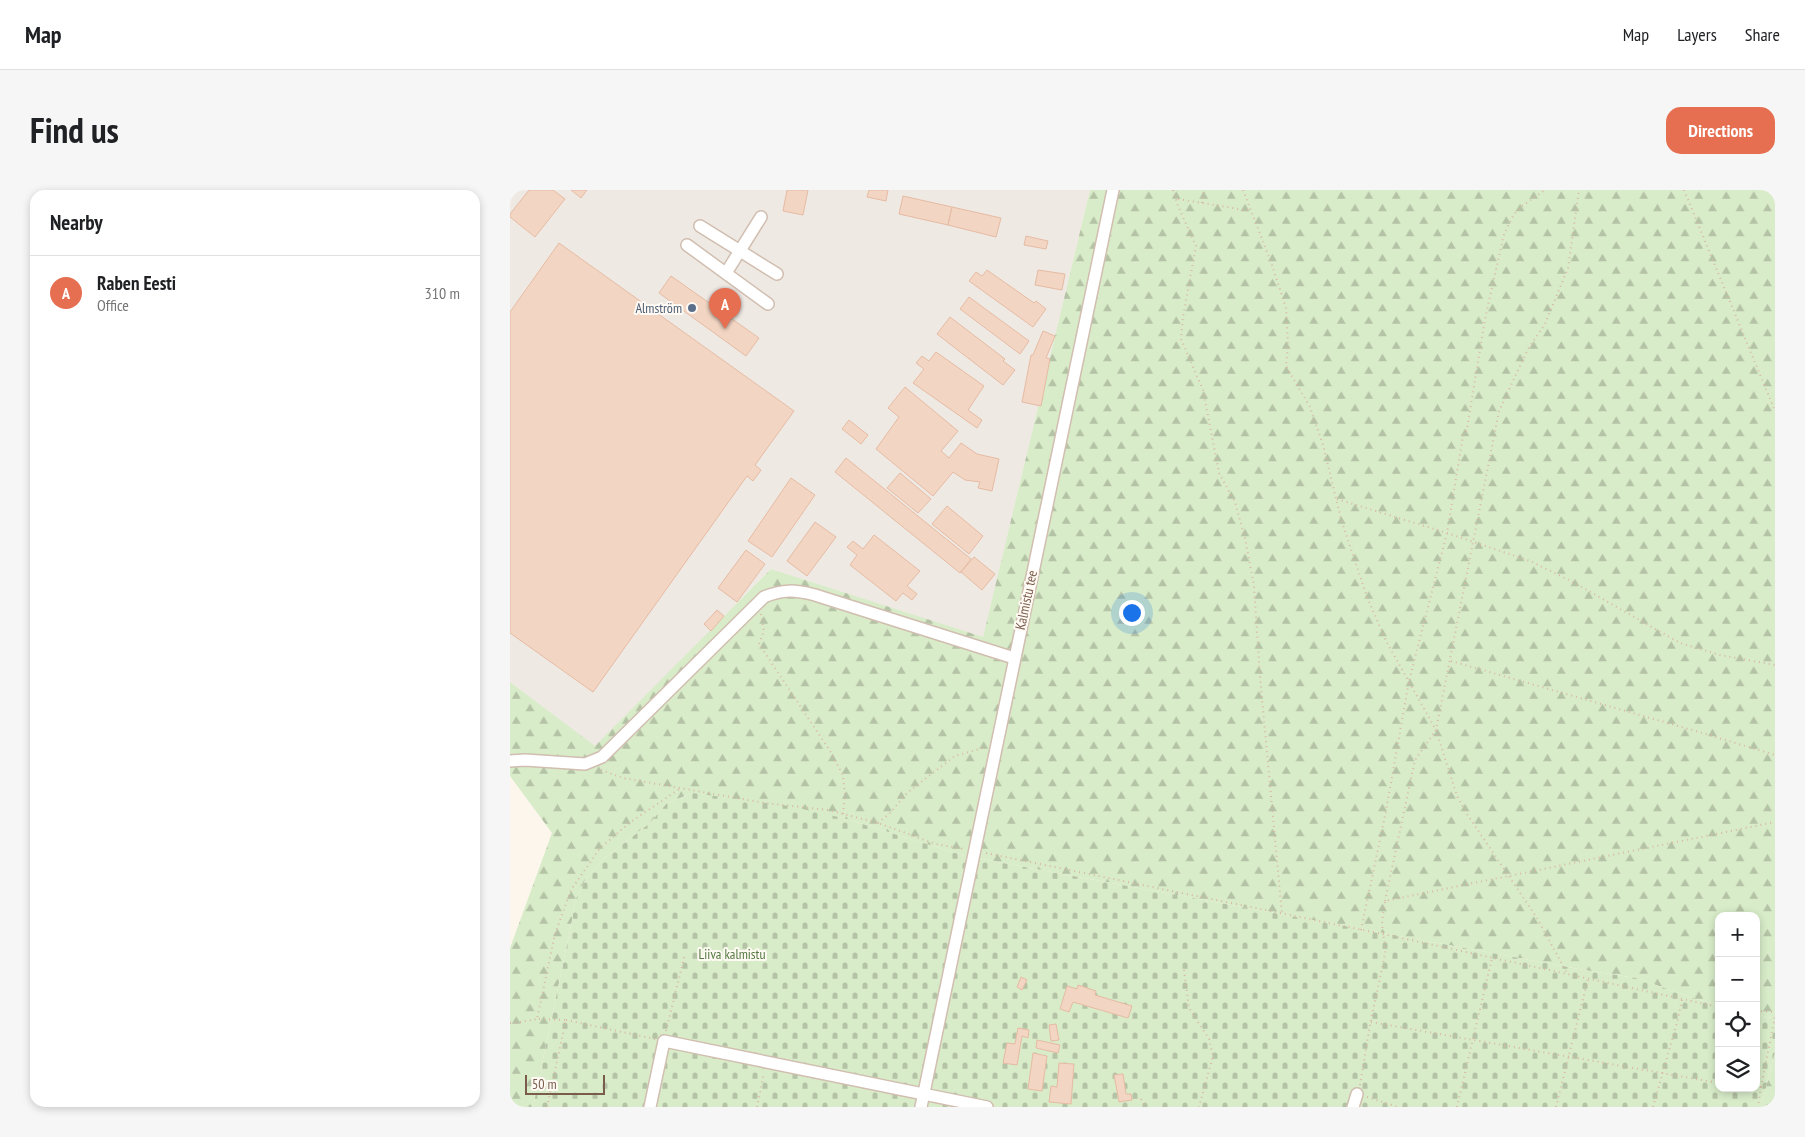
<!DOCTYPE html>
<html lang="en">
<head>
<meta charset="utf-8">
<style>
  :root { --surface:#fff; --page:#f6f6f6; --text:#202124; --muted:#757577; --line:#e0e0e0; --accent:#e76f51 }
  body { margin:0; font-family:"PT Sans Narrow",sans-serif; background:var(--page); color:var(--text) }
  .controls { position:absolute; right:15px; bottom:15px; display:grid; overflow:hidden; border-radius:10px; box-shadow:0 2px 8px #0003 }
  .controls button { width:45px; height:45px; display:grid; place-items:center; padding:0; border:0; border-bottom:1px solid var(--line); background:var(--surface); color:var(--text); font:25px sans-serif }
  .scale { position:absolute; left:15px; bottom:12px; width:80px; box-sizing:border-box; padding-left:5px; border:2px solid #7a5c4d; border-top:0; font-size:14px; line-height:18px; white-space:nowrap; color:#7a5c4d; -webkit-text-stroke:4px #fffaf3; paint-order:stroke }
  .you { position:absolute; left:621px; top:422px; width:18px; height:18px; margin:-12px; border:4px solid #fff; border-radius:50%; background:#1a73e8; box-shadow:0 0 0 8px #1a73e833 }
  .badge { display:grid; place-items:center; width:32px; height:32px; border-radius:50%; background:var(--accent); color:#fff; font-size:16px; font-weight:700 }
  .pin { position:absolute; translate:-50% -41px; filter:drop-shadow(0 1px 2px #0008) }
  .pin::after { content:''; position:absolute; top:26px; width:18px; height:15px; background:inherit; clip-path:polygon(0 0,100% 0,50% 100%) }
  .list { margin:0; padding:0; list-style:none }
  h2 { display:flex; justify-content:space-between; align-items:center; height:65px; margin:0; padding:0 20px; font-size:21px }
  h2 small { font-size:16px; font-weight:400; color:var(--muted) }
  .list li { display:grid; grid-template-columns:32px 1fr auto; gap:15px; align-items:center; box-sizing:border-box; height:75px; padding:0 20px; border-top:1px solid var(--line) }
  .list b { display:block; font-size:19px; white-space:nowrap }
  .list p { margin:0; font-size:16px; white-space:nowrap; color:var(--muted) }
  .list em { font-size:16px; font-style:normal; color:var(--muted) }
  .icon { flex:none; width:28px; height:28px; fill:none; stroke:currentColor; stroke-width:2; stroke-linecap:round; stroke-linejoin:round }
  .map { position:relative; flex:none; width:1265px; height:917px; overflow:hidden; border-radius:15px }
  header { display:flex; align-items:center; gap:30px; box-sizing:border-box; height:70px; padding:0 25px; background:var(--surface); border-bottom:1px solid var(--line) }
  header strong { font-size:24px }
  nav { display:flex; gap:28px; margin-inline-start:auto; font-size:18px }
  .intro { display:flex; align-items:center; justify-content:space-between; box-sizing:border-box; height:120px; padding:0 30px }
  h1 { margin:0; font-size:35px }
  .button { padding:12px 22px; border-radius:15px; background:var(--accent); color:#fff; font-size:18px; font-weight:700 }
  main { display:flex; gap:30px; padding:0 30px }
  aside { flex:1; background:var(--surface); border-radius:15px; box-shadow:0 2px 8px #0003 }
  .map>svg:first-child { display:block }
  .industrial { fill:#efe9e4 }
  .forest { fill:url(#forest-firs) }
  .cemetery { fill:url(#cemetery-stones) }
  .building { fill:#f3d5c3; stroke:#e6bba3 }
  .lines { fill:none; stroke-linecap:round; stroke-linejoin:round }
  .minor-casing { stroke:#d1beb0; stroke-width:14 }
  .path { stroke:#d9b8a5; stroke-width:2; stroke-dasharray:1 4; stroke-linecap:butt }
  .minor { stroke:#fff; stroke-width:11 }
  .service-dot { fill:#5c6f8a; stroke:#fffaf3; stroke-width:2 }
  .labels { text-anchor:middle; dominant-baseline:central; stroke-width:4; stroke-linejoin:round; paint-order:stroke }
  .service-label { font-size:14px; fill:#4e5e75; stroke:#fffaf3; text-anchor:end }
  .street-label { font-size:14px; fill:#7a5c4d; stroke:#fffaf3 }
  .park-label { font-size:14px; fill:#537a41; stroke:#fffaf3 }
</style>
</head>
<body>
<header>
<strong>Map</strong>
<nav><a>Map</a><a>Layers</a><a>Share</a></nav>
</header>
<div class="intro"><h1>Find us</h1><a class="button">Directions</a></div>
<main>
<aside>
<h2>Nearby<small></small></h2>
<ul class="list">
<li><span class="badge">A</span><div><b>Raben Eesti</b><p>Office</p></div><em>310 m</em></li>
</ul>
</aside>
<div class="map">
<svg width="1265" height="917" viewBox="0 0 1265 917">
  <defs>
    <pattern id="forest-firs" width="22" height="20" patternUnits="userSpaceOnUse" patternTransform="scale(1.25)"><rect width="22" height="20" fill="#d8ecc9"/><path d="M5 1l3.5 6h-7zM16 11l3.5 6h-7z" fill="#b4c2a5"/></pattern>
    <pattern id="cemetery-stones" width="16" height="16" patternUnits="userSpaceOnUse" patternTransform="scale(1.25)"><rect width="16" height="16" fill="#d8ecc9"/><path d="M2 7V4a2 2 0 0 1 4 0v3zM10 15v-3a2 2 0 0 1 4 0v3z" fill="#b4c2a5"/></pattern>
  </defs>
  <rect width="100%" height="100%" fill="#fdf6ec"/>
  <!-- industrial -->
  <polygon class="industrial" points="0,0 580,0 473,448 261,379 85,557 0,492"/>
  <!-- forest -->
  <g class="forest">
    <polygon points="580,0 1265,0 1265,829 1246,824 1246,726 1209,726 1209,815 1186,809 1126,788 1074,780 455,666 333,628 183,603 157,613 140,633 95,668 76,688 65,711 62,731 23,917 0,917 0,758 42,643 0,586 0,492 85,556 261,379 473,447"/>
    <polygon points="1265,862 1265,917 1251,917"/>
  </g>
  <!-- cemetery -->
  <polygon class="cemetery" points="183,603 279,616 333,628 455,666 1074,780 1126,788 1186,809 1209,815 1209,898 1246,898 1246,824 1265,829 1265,862 1251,917 23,917 62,731 65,711 76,688 95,668 140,633 157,613"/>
  <!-- building -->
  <g class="building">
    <polygon points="19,0 43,0 55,9 25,47 0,27 0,24"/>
    <polygon points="61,0 77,0 71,8"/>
    <polygon points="277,0 298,0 293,25 273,21"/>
    <polygon points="359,0 378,0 376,11 357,7"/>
    <polygon points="393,6 442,17 438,35 389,24"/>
    <polygon points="442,17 491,28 486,47 438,35"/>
    <polygon points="516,46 538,51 536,59 514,55"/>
    <polygon points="49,53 284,221 245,275 251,280 243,291 237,286 83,502 0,443 0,122"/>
    <polygon points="477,80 524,113 526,111 536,119 523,137 459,91 466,82 472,86"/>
    <polygon points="528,80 555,84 552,100 525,95"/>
    <polygon points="161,86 249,148 236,166 149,103"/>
    <polygon points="459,107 519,151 510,164 450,119"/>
    <polygon points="440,127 495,169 493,171 505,180 493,195 427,144"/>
    <polygon points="533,141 545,146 536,168 540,169 531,216 512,212 521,165 523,165"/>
    <polygon points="426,162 474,196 458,220 472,230 467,238 403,193 414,179 406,173 412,166 419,171"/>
    <polygon points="395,197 448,241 431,261 439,268 451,253 467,264 489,269 482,301 468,298 470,292 455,290 443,282 423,306 366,259 389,227 378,218"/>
    <polygon points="339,230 358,245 351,254 332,239"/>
    <polygon points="336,268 461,369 450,383 325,282"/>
    <polygon points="390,283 421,309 408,323 377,298"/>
    <polygon points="281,288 305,305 262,367 238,351"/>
    <polygon points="437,316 473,346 459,364 422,334"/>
    <polygon points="305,332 326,347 297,386 277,371"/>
    <polygon points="364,345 410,381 397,396 407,404 402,410 393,403 386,411 340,375 347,365 337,357 343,351 353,359"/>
    <polygon points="236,360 255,374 227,412 208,398"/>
    <polygon points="464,367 485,384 472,400 451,382"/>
    <polygon points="207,420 214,426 201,441 194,434"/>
    <polygon points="511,787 517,790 512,800 507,797"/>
    <polygon points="568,795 586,801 585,805 622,816 618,828 563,812 559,822 550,819 557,796 567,799"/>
    <polygon points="546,834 549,850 541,851 539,835"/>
    <polygon points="508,838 519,840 518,848 512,846 507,875 493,873 497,853 505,854"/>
    <polygon points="527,850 550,855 548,863 526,858"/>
    <polygon points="523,863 537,866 532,901 518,899"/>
    <polygon points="549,873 564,874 561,914 539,912 541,896 547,897"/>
    <polygon points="613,884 616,904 621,904 622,910 609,912 604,885"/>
  </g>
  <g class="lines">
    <defs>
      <g id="minor">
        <polyline points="190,36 267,84"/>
        <polyline points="177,55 258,114"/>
        <polyline points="216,83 251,27"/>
        <path d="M0,571L15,570L75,574L92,567L254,407C273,399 285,400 305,405L504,468"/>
        <polyline points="140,917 154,851 477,917"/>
        <polyline points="411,917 603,0"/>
        <polyline points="843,917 847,904"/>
      </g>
    </defs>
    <!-- minor casing -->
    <use href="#minor" class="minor-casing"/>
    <!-- path -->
    <g class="path">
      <polyline points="663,0 668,16 686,56 673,127 671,149 693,200 709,283 725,312 735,348 744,396 750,487 772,724"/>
      <polyline points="733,0 762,75 776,118 778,156 776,176 800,217 813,255 831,329 857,407 876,451 926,540 947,606 957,624 1027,728 1058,785"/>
      <polyline points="1174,0 1265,221"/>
      <polyline points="668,9 741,21"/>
      <polyline points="692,13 694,0"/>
      <polyline points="827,309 937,343 1020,371 1061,391 1170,453 1210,465 1265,475"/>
      <polyline points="251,424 254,441 249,454 322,564 333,586 335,605 333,624"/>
      <polyline points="941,471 1189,542 1265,565"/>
      <polyline points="91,580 113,588 255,613 318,620 368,633 426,654 454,659"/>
      <polyline points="368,633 379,624 398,602 445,566 476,557"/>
      <polyline points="476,663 873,744 1209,817"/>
      <polyline points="875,711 905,570 926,540 989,221 1018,159 1035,134 1058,78 1069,0"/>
      <polyline points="851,740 875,626 899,491 937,343 953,246 957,239 975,129 994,44 1004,24 1012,16 1035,0"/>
      <polyline points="674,780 679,818 699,849 703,866 689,917"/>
      <polyline points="1246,821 1265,822"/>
      <polyline points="56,830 145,849"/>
      <polyline points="861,832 1209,893"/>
      <polyline points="0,833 6,833 27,829"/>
      <polyline points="156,841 175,764"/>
      <polyline points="850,895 860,835 876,759 873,744 872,731 875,711 1265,632"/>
      <polyline points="1246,897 1251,897 1248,917"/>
      <polyline points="1251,897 1265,827"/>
      <polyline points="857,907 888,917"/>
      <polyline points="631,909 635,917"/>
      <polyline points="37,917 56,830 27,829 45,744 61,700 90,658 122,631 171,598"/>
      <polyline points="247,917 254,883"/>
      <polyline points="947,917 982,768"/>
      <polyline points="1046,917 1078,789"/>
      <polyline points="1143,917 1168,829 1172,809"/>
    </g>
    <!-- minor -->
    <use href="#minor" class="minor"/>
  </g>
  <!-- markers -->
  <circle class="service-dot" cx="182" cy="118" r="5"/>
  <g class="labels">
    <!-- service labels -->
    <g class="service-label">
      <text x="172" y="118">Almström</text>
    </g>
    <!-- street labels -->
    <g class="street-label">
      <text transform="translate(516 410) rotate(-78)">Kalmistu tee</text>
    </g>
    <!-- park labels -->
    <g class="park-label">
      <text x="222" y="764">Liiva kalmistu</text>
    </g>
  </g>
</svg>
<div class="controls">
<button>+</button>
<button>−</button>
<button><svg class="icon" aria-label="locate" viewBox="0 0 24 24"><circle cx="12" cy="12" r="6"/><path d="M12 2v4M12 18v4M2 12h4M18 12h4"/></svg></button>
<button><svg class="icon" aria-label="layers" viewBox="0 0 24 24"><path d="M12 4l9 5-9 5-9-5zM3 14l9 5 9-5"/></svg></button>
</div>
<div class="scale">50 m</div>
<div class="you"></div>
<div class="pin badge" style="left:215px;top:139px">A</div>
</div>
</main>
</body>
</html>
